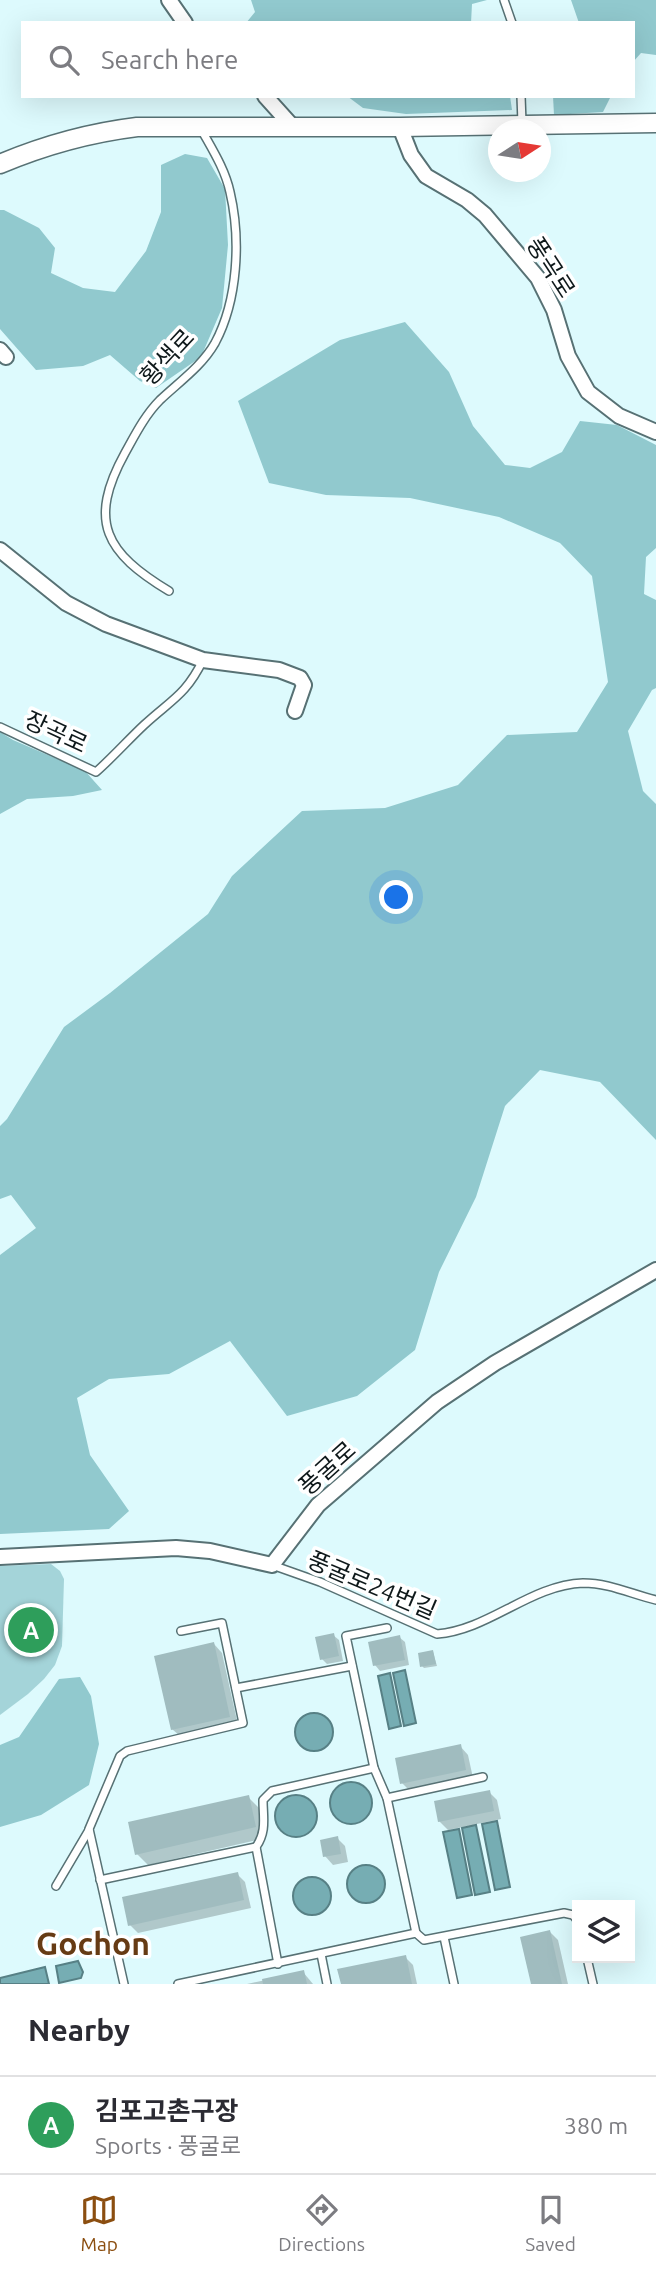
<!DOCTYPE html>
<html lang="en">
<head>
<meta charset="utf-8">
<style>
  :root { --surface:#fff; --page:#f7f7f7; --text:#2b2b33; --muted:#7c7c81; --line:#e1e1e2; --accent:#8b4e10 }
  body { margin:0; font-family:Ubuntu,"Noto Sans KR",sans-serif; background:var(--page); color:var(--text) }
  .controls { position:absolute; right:21px; bottom:21px; display:grid; overflow:hidden; border-radius:0px; box-shadow:0 7px 28px #0002 }
  .controls button { width:63px; height:63px; display:grid; place-items:center; padding:0; border:0; border-bottom:2px solid var(--line); background:var(--surface); color:var(--text); font:35px sans-serif }
  .compass { position:absolute; left:488px; top:119px; width:63px; height:63px; border-radius:50%; background:var(--surface); box-shadow:0 7px 28px #0002; rotate:78deg }
  .you { position:absolute; left:397px; top:898px; width:24px; height:24px; margin:-18px; border:5px solid #fff; border-radius:50%; background:#1a73e8; box-shadow:0 0 0 10px #1a73e833 }
  .badge { display:grid; place-items:center; width:46px; height:46px; border-radius:50%; background:var(--accent); color:#fff; font-size:23px; font-weight:700 }
  .pin { position:absolute; translate:-50% -50%; border:4px solid #fff; box-shadow:0 2px 7px #0006 }
  .list { margin:0; padding:0; list-style:none }
  h2 { display:flex; justify-content:space-between; align-items:center; height:91px; margin:0; padding:0 28px; font-size:30px }
  h2 small { font-size:23px; font-weight:400; color:var(--muted) }
  .list li { display:grid; grid-template-columns:46px 1fr auto; gap:21px; align-items:center; box-sizing:border-box; height:98px; padding:0 28px; border-top:2px solid var(--line) }
  .list b { display:block; font-size:26px; white-space:nowrap }
  .list p { margin:0; font-size:23px; white-space:nowrap; color:var(--muted) }
  .list em { font-size:23px; font-style:normal; color:var(--muted) }
  .icon { flex:none; width:38px; height:38px; fill:none; stroke:currentColor; stroke-width:2; stroke-linecap:round; stroke-linejoin:round }
  .map { position:relative; flex:none; width:656px; height:1984px; overflow:hidden }
  .search { position:absolute; background:var(--surface); box-shadow:0 7px 28px #0002; left:21px; right:21px; top:21px; height:77px; display:flex; align-items:center; gap:18px; box-sizing:border-box; padding:0 24px; border-radius:0px; color:var(--muted); font-size:26px }
  .sheet { height:189px; background:var(--surface) }
  nav { display:flex; justify-content:space-around; align-items:center; box-sizing:border-box; height:98px; border-top:2px solid var(--line); background:var(--surface); font-size:19px; color:var(--muted) }
  nav a { display:grid; justify-items:center; gap:4px }
  nav .on { color:var(--accent) }
  .map>svg:first-child { display:block }
  .green { fill:#a4d4d9 }
  .forest { fill:#91c9ce }
  .water { fill:#76adb3; stroke:#578085; stroke-width:2 }
  .shadow { fill:#0003 }
  .building { fill:#a0bcbf }
  .lines { fill:none; stroke-linecap:round; stroke-linejoin:round }
  .service-casing { stroke:#577174; stroke-width:10 }
  .minor-casing { stroke:#577174; stroke-width:18 }
  .tertiary-casing { stroke:#577174; stroke-width:21 }
  .service { stroke:#fff; stroke-width:7 }
  .minor { stroke:#fff; stroke-width:14 }
  .tertiary { stroke:#fff; stroke-width:18 }
  .labels { text-anchor:middle; dominant-baseline:central; stroke-width:7; stroke-linejoin:round; paint-order:stroke }
  .street-label { font-size:24px; fill:#0e181a; stroke:#fff }
  .district-label { font-size:32px; font-weight:bold; fill:#663b14; stroke:#fff }
</style>
</head>
<body>
<div class="map">
<svg width="656" height="1984" viewBox="0 0 656 1984">
  <rect width="100%" height="100%" fill="#ddfafd"/>
  <!-- green -->
  <polygon class="green" points="51,1564 60,1571 64,1579 62,1646 55,1665 44,1679 28,1694 0,1715 0,1566"/>
  <!-- forest -->
  <g class="forest">
    <polygon points="251,0 487,0 472,4 471,23 246,23 255,12"/>
    <polygon points="571,0 656,0 656,55 641,53 633,62 633,23 579,23"/>
    <polygon points="347,96 510,96 512,110 406,114 363,108"/>
    <polygon points="553,96 611,96 603,112 554,115"/>
    <polygon points="185,154 207,158 225,189 228,245 222,308 201,357 156,388 140,381 110,355 83,366 36,370 0,329 0,210 4,210 39,228 55,248 51,273 83,288 115,292 146,251 161,212 161,165"/>
    <polygon points="405,322 449,372 473,426 505,465 530,468 562,452 580,421 617,425 656,445 656,548 646,557 644,594 656,600 656,688 652,690 628,731 643,791 656,804 656,1140 600,1082 540,1070 505,1106 476,1197 439,1272 415,1350 357,1396 287,1416 230,1341 169,1374 109,1379 77,1398 90,1455 129,1511 109,1529 0,1534 0,1255 36,1228 11,1195 0,1199 0,1126 7,1119 64,1027 110,993 208,914 232,876 302,811 385,808 458,785 507,735 577,732 608,682 592,576 560,543 499,517 410,498 326,495 269,483 238,401 340,340"/>
    <polygon points="0,732 13,740 85,771 102,790 73,796 27,799 0,814"/>
    <polygon points="80,1677 91,1696 99,1744 89,1785 41,1815 0,1827 0,1745 19,1737 59,1679"/>
  </g>
  <!-- water -->
  <g class="water">
    <polygon points="405,1670 416,1723 404,1726 393,1673"/>
    <polygon points="390,1673 401,1726 389,1729 378,1676"/>
    <circle cx="314" cy="1732" r="19"/>
    <circle cx="351" cy="1803" r="21"/>
    <circle cx="296" cy="1816" r="21"/>
    <polygon points="497,1821 510,1887 495,1890 482,1824"/>
    <polygon points="476,1825 490,1892 475,1895 462,1828"/>
    <polygon points="459,1829 472,1895 457,1898 443,1832"/>
    <circle cx="366" cy="1884" r="19"/>
    <circle cx="312" cy="1896" r="19"/>
    <polygon points="78,1961 83,1972 81,1978 59,1983 56,1966"/>
    <polygon points="45,1967 49,1984 0,1984 0,1978"/>
  </g>
  <!-- shadow -->
  <g class="shadow">
    <polygon points="333,1635 339,1640 343,1661 327,1664 322,1659"/>
    <polygon points="399,1637 405,1642 409,1665 380,1671 375,1665"/>
    <polygon points="214,1644 222,1653 238,1725 181,1737 172,1729"/>
    <polygon points="433,1652 437,1666 424,1668 422,1666"/>
    <polygon points="460,1746 468,1755 473,1778 410,1791 402,1783"/>
    <polygon points="489,1792 497,1800 501,1819 448,1830 439,1821"/>
    <polygon points="248,1797 259,1808 266,1838 148,1865 137,1854"/>
    <polygon points="337,1838 345,1846 348,1862 333,1865 325,1856"/>
    <polygon points="237,1874 245,1882 251,1908 138,1933 130,1925"/>
    <polygon points="550,1932 558,1940 568,1984 533,1984"/>
    <polygon points="405,1957 413,1965 417,1984 342,1984"/>
    <polygon points="303,1972 313,1984 247,1984"/>
  </g>
  <!-- building -->
  <g class="building">
    <polygon points="334,1633 339,1656 320,1660 315,1637"/>
    <polygon points="400,1635 405,1660 373,1666 368,1642"/>
    <polygon points="214,1642 230,1717 171,1730 154,1656"/>
    <polygon points="433,1650 436,1664 420,1667 418,1653"/>
    <polygon points="461,1744 466,1770 400,1784 395,1758"/>
    <polygon points="490,1790 494,1811 438,1822 434,1801"/>
    <polygon points="249,1795 256,1827 135,1855 128,1822"/>
    <polygon points="338,1836 341,1854 323,1857 320,1840"/>
    <polygon points="238,1872 244,1900 128,1926 122,1897"/>
    <polygon points="550,1930 562,1984 531,1984 520,1937"/>
    <polygon points="406,1955 412,1984 341,1984 337,1969"/>
    <polygon points="304,1970 307,1984 263,1984 262,1979"/>
  </g>
  <g class="lines">
    <defs>
      <g id="service">
        <polyline points="504,0 512,23"/>
        <polyline points="521,96 522,123"/>
        <path d="M169,591C106,553 87,522 125,453C135,435 145,415 160,400C179,382 202,366 215,343C238,300 241,239 230,192C225,169 212,149 201,129"/>
        <path d="M0,727L96,772C113,757 128,740 144,725C171,700 186,695 203,660"/>
        <path d="M272,1565L320,1582L437,1634C489,1630 530,1585 583,1583C609,1583 631,1594 656,1600"/>
        <polyline points="387,1628 346,1636 374,1768 387,1798 416,1933"/>
        <polyline points="236,1688 352,1666"/>
        <polyline points="387,1798 483,1777"/>
        <polyline points="100,1880 256,1847"/>
        <polyline points="56,1886 89,1830"/>
        <polyline points="444,1937 454,1984"/>
        <polyline points="321,1954 327,1984"/>
        <polyline points="587,1958 593,1984"/>
        <path d="M278,1964L256,1847C267,1831 263,1818 263,1800L272,1791L281,1789L374,1768"/>
        <polyline points="124,1984 89,1829 120,1756 127,1751 243,1723 222,1623 181,1631"/>
        <polyline points="178,1984 416,1933 424,1940 564,1913 573,1915 577,1920"/>
      </g>
      <g id="minor">
        <polyline points="169,0 185,23"/>
        <polyline points="265,96 292,126"/>
        <polyline points="400,127 411,155 426,176 467,200 485,215 538,278 554,310 568,356 588,392 619,416 656,432"/>
        <polyline points="0,350 6,357"/>
        <polyline points="0,550 66,603 106,624 203,660 279,670 300,678 304,685 295,711"/>
        <polyline points="0,1557 176,1548 210,1551 272,1565 318,1505 437,1402 495,1363 656,1270"/>
      </g>
      <path id="tertiary" d="M0,164C45,145 88,133 137,127H400L656,123"/>
    </defs>
    <!-- service casing -->
    <use href="#service" class="service-casing"/>
    <!-- minor casing -->
    <use href="#minor" class="minor-casing"/>
    <!-- tertiary casing -->
    <use href="#tertiary" class="tertiary-casing"/>
    <!-- service -->
    <use href="#service" class="service"/>
    <!-- minor -->
    <use href="#minor" class="minor"/>
    <!-- tertiary -->
    <use href="#tertiary" class="tertiary"/>
  </g>
  <g class="labels">
    <!-- street labels -->
    <g class="street-label">
      <text transform="translate(551 267) rotate(57)">풍곡로</text>
      <text transform="translate(167 357) rotate(-47)">황색로</text>
      <text transform="translate(56 732) rotate(25)">장곡로</text>
      <text transform="translate(327 1468) rotate(-42)">풍굴로</text>
      <text transform="translate(372 1585) rotate(23)">풍굴로24번길</text>
    </g>
    <!-- district labels -->
    <g class="district-label">
      <text x="93" y="1943">Gochon</text>
    </g>
  </g>
</svg>
<div class="controls">
<button><svg class="icon" aria-label="layers" viewBox="0 0 24 24"><path d="M12 4l9 5-9 5-9-5zM3 14l9 5 9-5"/></svg></button>
</div>
<svg class="compass" viewBox="-18 -18 36 36"><path d="M0-13l5 13h-10z" fill="#e53935"/><path d="M0 13l5-13h-10z" fill="#7c7c81"/></svg>
<div class="you"></div>
<div class="pin badge" style="left:31px;top:1630px;background:#2e9e5b">A</div>
<div class="search"><svg class="icon" aria-label="search" viewBox="0 0 24 24"><circle cx="10" cy="10" r="6"/><path d="M15 15l6 6"/></svg>Search here</div>
</div>
<section class="sheet">
<h2>Nearby<small></small></h2>
<ul class="list">
<li><span class="badge" style="background:#2e9e5b">A</span><div><b>김포고촌구장</b><p>Sports · 풍굴로</p></div><em>380 m</em></li>
</ul>
</section>
<nav>
<a class="on"><svg class="icon" aria-label="map" viewBox="0 0 24 24"><path d="M3 6l6-2 6 2 6-2v14l-6 2-6-2-6 2zM9 4v14M15 6v14"/></svg>Map</a>
<a><svg class="icon" aria-label="directions" viewBox="0 0 24 24"><path d="M12 3l9 9-9 9-9-9zM9 14v-3h6M13 9l2 2-2 2"/></svg>Directions</a>
<a><svg class="icon" aria-label="saved" viewBox="0 0 24 24"><path d="M7 4h10v16l-5-4-5 4z"/></svg>Saved</a>
</nav>
</body>
</html>
